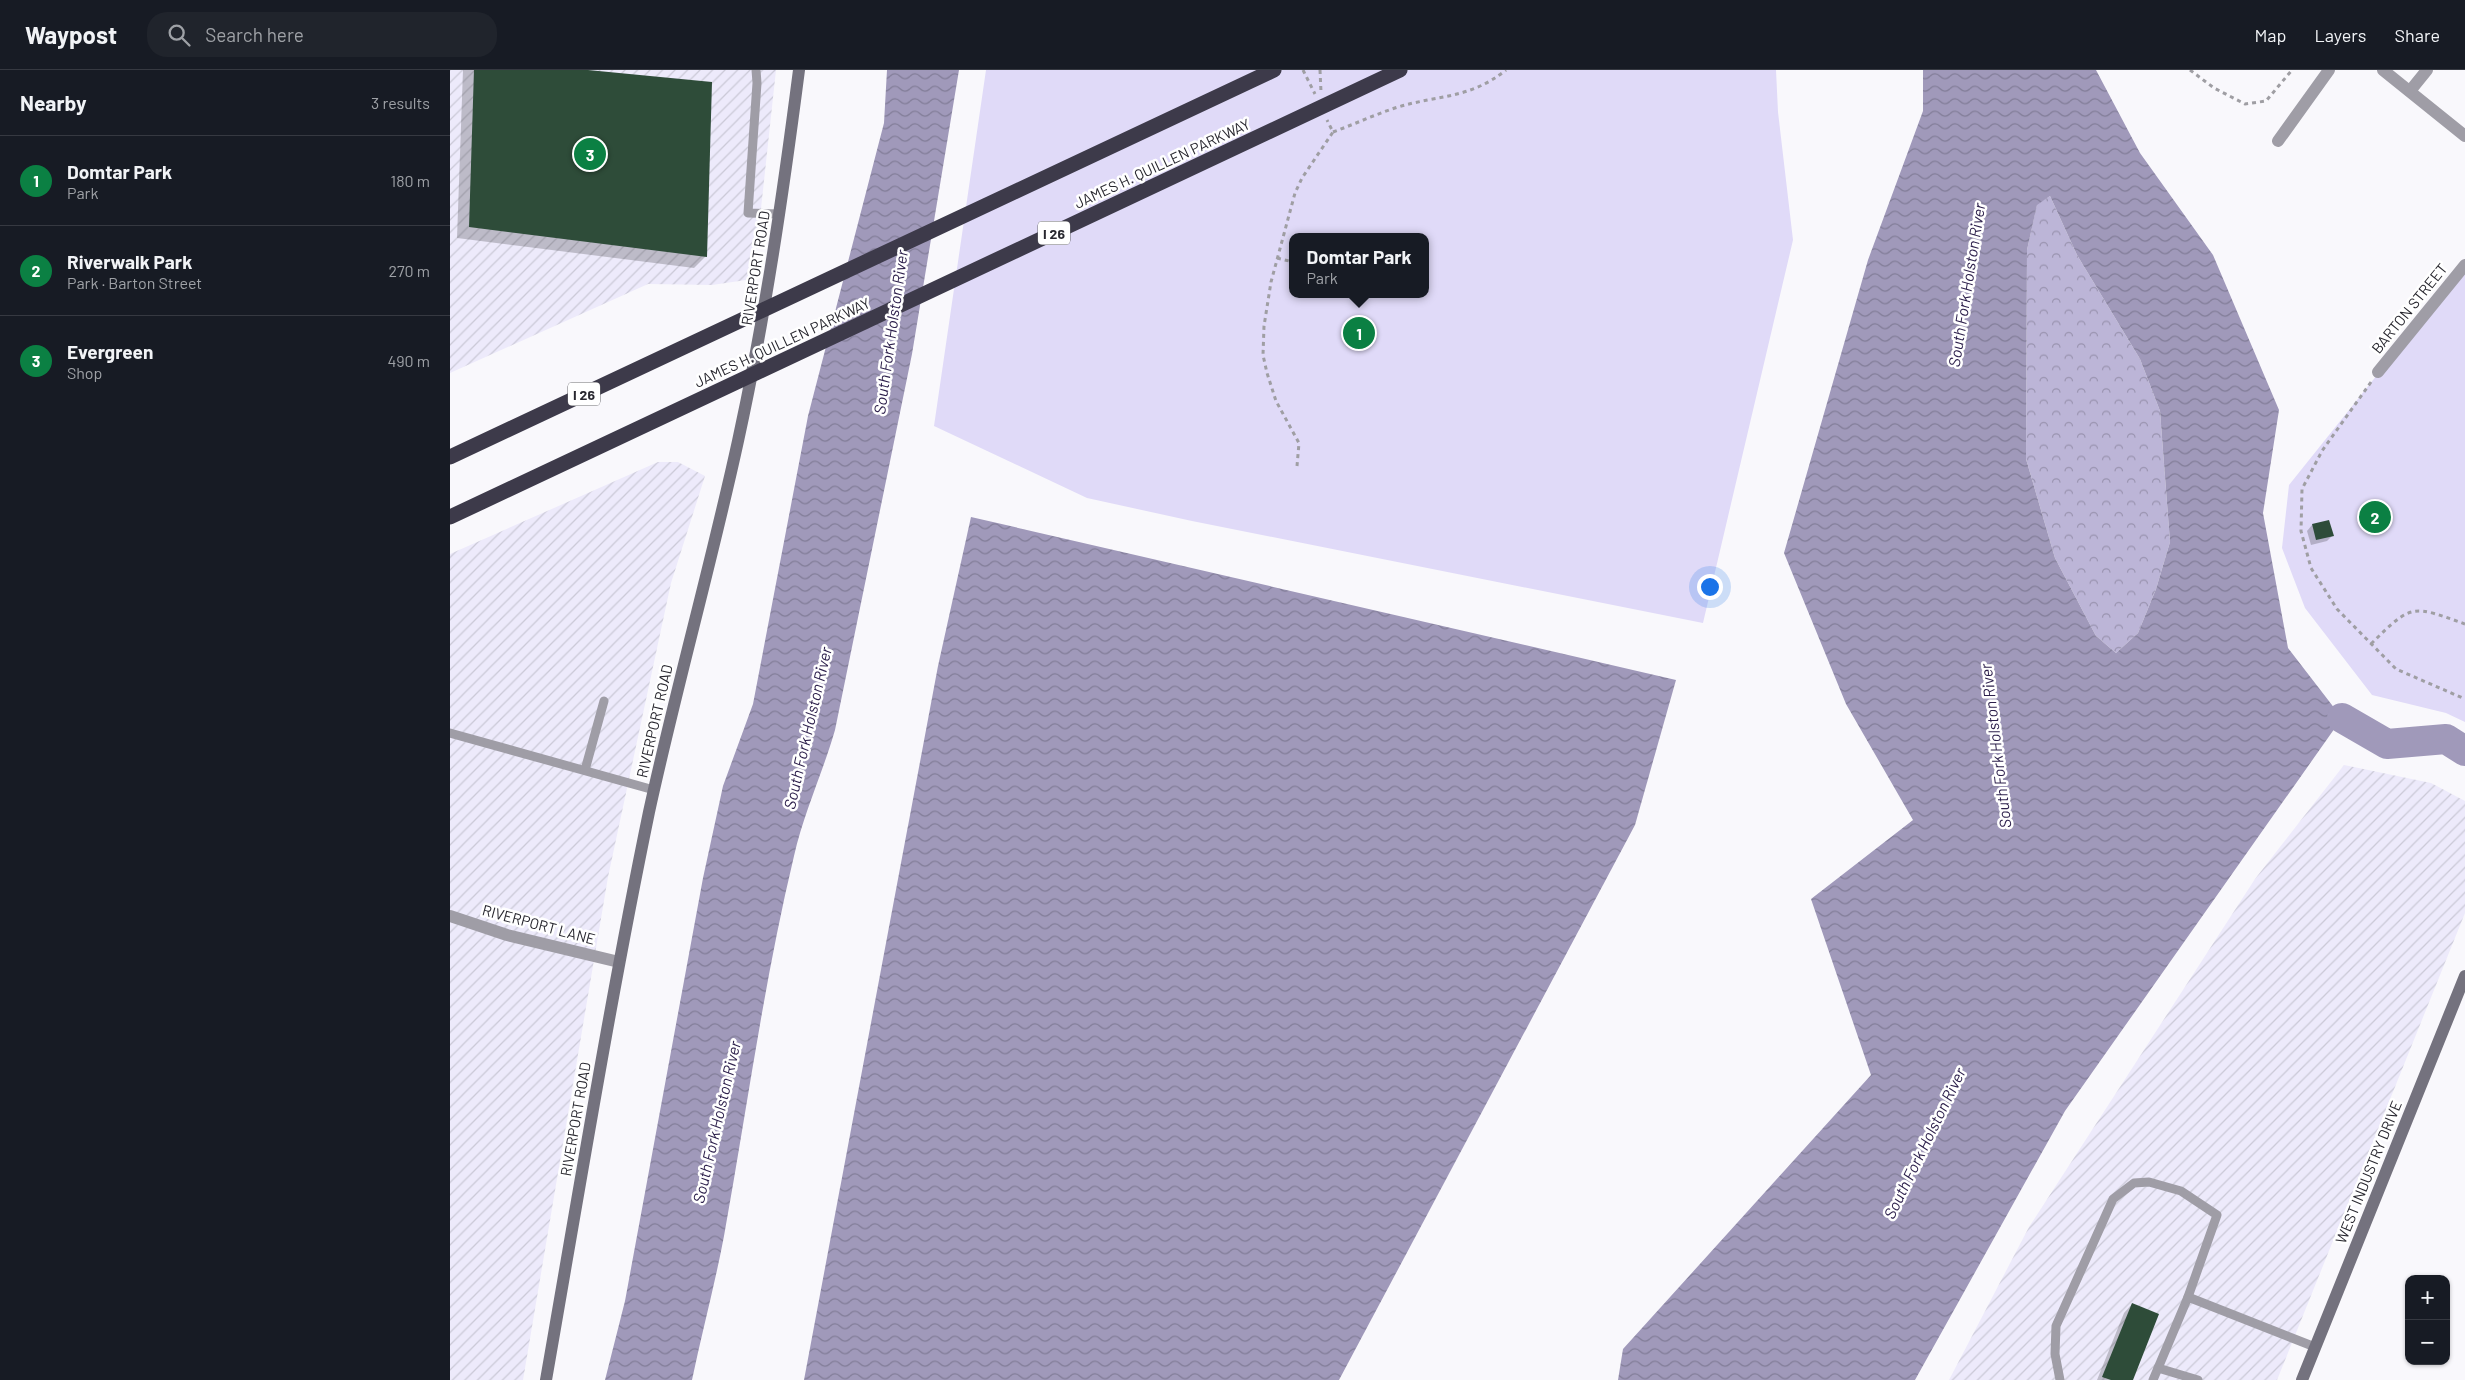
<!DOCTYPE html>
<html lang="en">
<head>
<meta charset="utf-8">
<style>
  :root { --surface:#171b24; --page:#20242c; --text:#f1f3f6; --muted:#9ea1a6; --line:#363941; --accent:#0b8043 }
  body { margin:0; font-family:Barlow,sans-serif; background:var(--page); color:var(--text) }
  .controls { position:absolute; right:15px; bottom:15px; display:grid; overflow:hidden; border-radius:10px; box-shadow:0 1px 4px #0004 }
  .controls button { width:45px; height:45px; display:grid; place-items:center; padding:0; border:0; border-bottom:1px solid var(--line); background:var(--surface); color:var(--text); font:25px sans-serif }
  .you { position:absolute; left:1259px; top:516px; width:18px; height:18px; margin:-12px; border:4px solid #fff; border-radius:50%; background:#1a73e8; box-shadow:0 0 0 8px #1a73e833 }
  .badge { display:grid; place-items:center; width:32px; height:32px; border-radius:50%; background:var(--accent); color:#fff; font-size:16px; font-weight:700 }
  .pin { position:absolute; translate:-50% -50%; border:2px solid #fff; box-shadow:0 1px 5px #0006 }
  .popup { position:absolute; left:839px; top:163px; width:140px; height:65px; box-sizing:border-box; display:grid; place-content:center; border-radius:10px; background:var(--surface); filter:drop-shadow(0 1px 4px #0005); font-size:16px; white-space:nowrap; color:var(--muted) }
  .popup b { font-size:19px; color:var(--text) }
  .popup::after { content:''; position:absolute; left:50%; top:100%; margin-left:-10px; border:10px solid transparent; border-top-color:var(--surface) }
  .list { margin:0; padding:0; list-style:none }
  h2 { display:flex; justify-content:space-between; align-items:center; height:65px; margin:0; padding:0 20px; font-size:21px }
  h2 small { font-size:16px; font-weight:400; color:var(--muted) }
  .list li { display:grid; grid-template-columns:32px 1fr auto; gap:15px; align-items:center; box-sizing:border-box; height:90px; padding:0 20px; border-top:1px solid var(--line) }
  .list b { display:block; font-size:19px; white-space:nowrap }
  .list p { margin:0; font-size:16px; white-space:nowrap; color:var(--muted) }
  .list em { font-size:16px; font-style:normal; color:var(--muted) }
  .icon { flex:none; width:28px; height:28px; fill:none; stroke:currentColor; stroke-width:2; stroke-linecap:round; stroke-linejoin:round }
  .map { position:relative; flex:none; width:2015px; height:1310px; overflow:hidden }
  header { display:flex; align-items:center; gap:30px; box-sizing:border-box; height:70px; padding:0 25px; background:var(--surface); border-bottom:1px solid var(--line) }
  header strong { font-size:24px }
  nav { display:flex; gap:28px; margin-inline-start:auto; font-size:18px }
  .search { width:350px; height:45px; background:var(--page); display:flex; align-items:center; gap:12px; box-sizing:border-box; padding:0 18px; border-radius:20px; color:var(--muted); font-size:19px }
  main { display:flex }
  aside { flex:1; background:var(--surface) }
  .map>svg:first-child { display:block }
  .industrial { fill:url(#industrial-furrows) }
  .forest { fill:url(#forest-crowns) }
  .green { fill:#e0daf8; fill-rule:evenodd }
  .water { fill:url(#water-waves); fill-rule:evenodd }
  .shadow { fill:#0003 }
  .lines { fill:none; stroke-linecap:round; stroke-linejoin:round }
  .river { stroke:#a099ba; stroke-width:30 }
  .building { fill:#2e4c39 }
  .path { stroke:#9f9ea3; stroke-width:3; stroke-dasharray:4 4; stroke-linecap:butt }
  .service { stroke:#9f9da6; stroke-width:9 }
  .minor { stroke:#9f9da6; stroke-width:12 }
  .secondary { stroke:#74727e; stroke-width:12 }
  .motorway { stroke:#3d3a4a; stroke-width:15 }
  .labels { text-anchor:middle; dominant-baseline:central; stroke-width:5; stroke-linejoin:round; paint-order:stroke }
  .shield { fill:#fff; stroke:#68686d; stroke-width:1 }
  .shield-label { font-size:14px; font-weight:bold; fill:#28272f }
  .street-label { font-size:15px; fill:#28272f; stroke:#fff }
  .water-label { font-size:16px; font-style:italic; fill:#2d204c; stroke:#fff }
</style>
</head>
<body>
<header>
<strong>Waypost</strong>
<div class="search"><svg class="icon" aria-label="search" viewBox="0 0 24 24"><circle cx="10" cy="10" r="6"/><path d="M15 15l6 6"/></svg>Search here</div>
<nav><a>Map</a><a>Layers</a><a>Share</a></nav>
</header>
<main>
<aside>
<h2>Nearby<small>3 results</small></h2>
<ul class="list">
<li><span class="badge">1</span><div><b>Domtar Park</b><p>Park</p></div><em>180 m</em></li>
<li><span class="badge">2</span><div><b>Riverwalk Park</b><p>Park · Barton Street</p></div><em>270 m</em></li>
<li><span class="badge">3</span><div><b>Evergreen</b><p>Shop</p></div><em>490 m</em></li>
</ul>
</aside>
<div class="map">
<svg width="2015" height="1310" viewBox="0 0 2015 1310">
  <defs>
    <pattern id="industrial-furrows" width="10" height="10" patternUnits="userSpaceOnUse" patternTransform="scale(1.25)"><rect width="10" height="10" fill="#edeafb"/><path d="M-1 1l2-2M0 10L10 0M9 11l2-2" fill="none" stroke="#cbc9d7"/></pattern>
    <pattern id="forest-crowns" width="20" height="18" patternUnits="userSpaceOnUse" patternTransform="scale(1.25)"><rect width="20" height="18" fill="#bcb5d7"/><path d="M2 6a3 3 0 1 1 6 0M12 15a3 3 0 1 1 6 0" fill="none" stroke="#9993af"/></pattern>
    <pattern id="water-waves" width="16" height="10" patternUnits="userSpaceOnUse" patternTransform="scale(1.25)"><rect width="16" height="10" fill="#a099ba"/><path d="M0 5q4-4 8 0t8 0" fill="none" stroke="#827d98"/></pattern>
  </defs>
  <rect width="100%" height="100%" fill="#f9f8fc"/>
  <!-- industrial -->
  <g class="industrial">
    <polygon points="0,0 326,0 304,203 296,210 262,215 198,214 0,303"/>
    <polygon points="208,392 228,392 255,406 221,513 158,807 73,1310 0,1310 0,484"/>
    <polygon points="1894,695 1981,713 2015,731 2015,843 1827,1310 1499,1310 1579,1157 1805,809"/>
  </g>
  <!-- forest -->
  <polygon class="forest" points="1600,126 1627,185 1690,289 1710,341 1720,472 1706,519 1688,563 1666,583 1646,566 1605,488 1576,389 1577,180 1587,134"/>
  <!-- green -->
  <g class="green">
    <path d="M536,0H1326L1328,42L1343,170L1253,553L742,451L637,428L484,356ZM843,167H975V224H843Z"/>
    <polygon points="2015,195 2015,652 1996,643 1922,625 1855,538 1832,478 1839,415"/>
  </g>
  <!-- water -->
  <g class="water">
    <path d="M437,0H509L462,284L385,660C373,702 354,742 344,786C314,911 297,1039 274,1166C265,1214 252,1262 242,1310H155L175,1231L253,808L273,716L303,634L358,346L434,53Z"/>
    <path d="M1473,0H1646L1690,83L1763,185L1829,340L1813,443L1838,578L1892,648L1615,1041L1465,1310H1168L1173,1279L1421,1005L1361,829L1463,750L1396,634L1334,483L1418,190L1473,41ZM1600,126L1627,185L1690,289L1710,341L1720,472L1706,519L1688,563L1666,583L1646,566L1605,488L1576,389L1577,180L1587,135Z"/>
    <polygon points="521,447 1226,610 1185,755 889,1310 354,1310 488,596"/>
  </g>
  <!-- shadow -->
  <g class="shadow">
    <polygon points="13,0 128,0 256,186 244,198 7,168"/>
    <polygon points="1862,455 1882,466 1877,471 1861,475 1857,461"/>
    <polygon points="1682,1234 1681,1310 1647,1310 1674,1243"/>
  </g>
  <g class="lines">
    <!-- river -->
    <polyline class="river" points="1892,648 1937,674 1996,669 2015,681"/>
  </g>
  <!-- building -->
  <g class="building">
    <polygon points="24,0 138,0 262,12 257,187 19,157"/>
    <polygon points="1879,450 1884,466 1866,470 1862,454"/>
    <polygon points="1682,1233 1709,1244 1683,1310 1661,1310 1652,1307"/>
  </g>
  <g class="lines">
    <!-- path -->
    <g class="path">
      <polyline points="853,0 865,24"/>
      <polyline points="870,0 871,22"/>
      <polyline points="1740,0 1764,18 1795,34 1816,31 1842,0"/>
      <path d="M883,62C905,54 926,44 948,37C988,25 1020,29 1056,0"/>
      <polyline points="827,188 843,192"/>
      <polyline points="1921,312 1872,381 1852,419 1851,461 1861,498 1887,539 1946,599 2015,629"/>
      <polyline points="847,396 849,373 826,331 817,303 813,285 814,256 821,212 845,123 852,108 883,62 877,50"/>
      <path d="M1921,574C1962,533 1962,535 2015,554"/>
    </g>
    <!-- service -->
    <g class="service">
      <polyline points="306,0 307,13 298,143 330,144"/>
      <polyline points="0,663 204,720"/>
      <polyline points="135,700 154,631"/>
      <polyline points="1708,1298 1748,1310"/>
      <polyline points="1610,1310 1605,1284 1606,1256 1663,1129 1684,1113 1699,1112 1731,1121 1767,1145 1738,1227"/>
      <polyline points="1703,1310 1738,1227 1865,1277"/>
    </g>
    <!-- minor -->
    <g class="minor">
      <polyline points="1933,0 2015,66"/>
      <polyline points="1960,21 1977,0"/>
      <polyline points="1828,71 1879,0"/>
      <polyline points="1928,302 2015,195"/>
      <polyline points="0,846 57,865 169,892"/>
    </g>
    <!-- secondary -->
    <g class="secondary">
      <path d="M96,1310C129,1121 160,931 199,742C226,618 261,495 288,371C315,248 333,124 349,0"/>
      <polyline points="1852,1310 2015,906"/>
    </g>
    <!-- motorway -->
    <g class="motorway">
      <polyline points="0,387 824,0"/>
      <polyline points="0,447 950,0"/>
    </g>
  </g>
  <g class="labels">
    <!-- shield labels -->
    <g class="shield">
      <rect x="588" y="151.5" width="32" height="23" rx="4"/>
      <rect x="118" y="312.5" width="32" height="23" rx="4"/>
    </g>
    <g class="shield-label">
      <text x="604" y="163">I 26</text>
      <text x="134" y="324">I 26</text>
    </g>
    <!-- street labels -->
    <g class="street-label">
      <text transform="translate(712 93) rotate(-25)">JAMES H. QUILLEN PARKWAY</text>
      <text transform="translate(305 198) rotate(-81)">RIVERPORT ROAD</text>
      <text transform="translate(1959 238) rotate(-51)">BARTON STREET</text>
      <text transform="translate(332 272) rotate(-25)">JAMES H. QUILLEN PARKWAY</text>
      <text transform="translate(204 651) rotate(-77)">RIVERPORT ROAD</text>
      <text transform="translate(89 854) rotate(15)">RIVERPORT LANE</text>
      <text transform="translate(125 1049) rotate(-80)">RIVERPORT ROAD</text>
      <text transform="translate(1918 1102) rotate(-68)">WEST INDUSTRY DRIVE</text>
    </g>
    <!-- water labels -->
    <g class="water-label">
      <text transform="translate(1516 215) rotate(-81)">South Fork Holston River</text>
      <text transform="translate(440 262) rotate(-82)">South Fork Holston River</text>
      <text transform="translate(357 658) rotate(-77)">South Fork Holston River</text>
      <text transform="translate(1545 676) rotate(-97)">South Fork Holston River</text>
      <text transform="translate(266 1052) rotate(-77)">South Fork Holston River</text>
      <text transform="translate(1474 1073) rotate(-64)">South Fork Holston River</text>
    </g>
  </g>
</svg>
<div class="controls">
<button>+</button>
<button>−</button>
</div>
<div class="you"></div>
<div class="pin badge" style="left:909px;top:263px">1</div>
<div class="popup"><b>Domtar Park</b>Park</div>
<div class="pin badge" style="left:1925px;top:447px">2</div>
<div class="pin badge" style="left:140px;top:84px">3</div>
</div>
</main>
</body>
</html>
